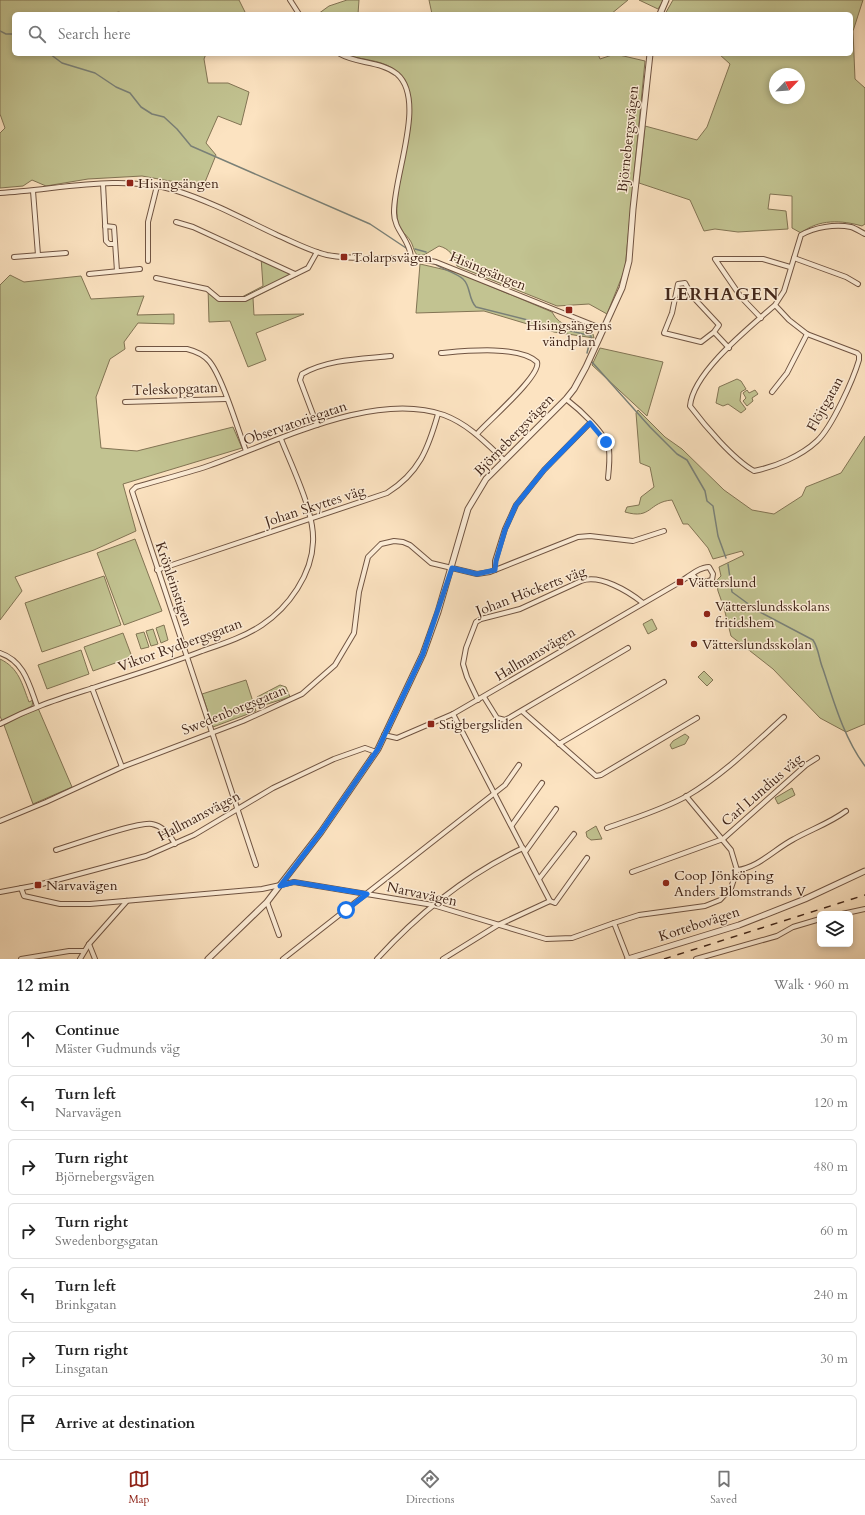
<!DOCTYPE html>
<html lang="en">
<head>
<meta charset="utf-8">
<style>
  :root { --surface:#fff; --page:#f6f6f6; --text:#222; --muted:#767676; --line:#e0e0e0; --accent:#8f2418 }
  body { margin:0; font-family:Cardo,serif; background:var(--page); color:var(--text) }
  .controls { position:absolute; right:12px; bottom:12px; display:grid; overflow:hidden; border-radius:6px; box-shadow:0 2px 6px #0003 }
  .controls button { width:36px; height:36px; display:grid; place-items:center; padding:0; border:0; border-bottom:1px solid var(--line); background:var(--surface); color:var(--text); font:20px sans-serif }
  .compass { position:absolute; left:769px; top:68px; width:36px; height:36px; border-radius:50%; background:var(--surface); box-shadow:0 2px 6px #0003; rotate:65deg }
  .stop { position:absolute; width:12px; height:12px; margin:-9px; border:3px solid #1a73e8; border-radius:50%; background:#fff }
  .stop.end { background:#1a73e8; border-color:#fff; box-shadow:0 1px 4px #0008 }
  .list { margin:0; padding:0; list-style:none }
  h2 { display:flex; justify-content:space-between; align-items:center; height:52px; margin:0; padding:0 16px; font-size:17px }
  h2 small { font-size:13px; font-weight:400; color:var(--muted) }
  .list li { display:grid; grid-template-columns:26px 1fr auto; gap:12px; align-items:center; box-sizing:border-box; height:56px; margin:0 8px 8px; padding:0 8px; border:1px solid var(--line); border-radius:6px }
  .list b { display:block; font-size:15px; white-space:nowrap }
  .list p { margin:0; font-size:13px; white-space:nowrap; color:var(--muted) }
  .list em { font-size:13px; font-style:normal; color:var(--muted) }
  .icon { flex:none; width:22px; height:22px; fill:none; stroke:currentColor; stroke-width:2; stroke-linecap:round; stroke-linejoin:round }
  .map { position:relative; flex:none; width:865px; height:959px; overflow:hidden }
  .search { position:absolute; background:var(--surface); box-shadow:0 2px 6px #0003; left:12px; right:12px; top:12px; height:44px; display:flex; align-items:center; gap:10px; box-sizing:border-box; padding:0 14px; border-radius:6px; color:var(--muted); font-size:15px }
  .sheet { height:500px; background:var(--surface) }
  nav { display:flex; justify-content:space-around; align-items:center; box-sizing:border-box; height:56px; border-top:1px solid var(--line); background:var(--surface); font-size:11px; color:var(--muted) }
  nav a { display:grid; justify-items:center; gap:2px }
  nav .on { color:var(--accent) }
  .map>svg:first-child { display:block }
  .green { fill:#c2c391; stroke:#827454; fill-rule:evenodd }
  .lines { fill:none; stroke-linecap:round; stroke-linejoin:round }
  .stream { stroke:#7a8077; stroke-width:1.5 }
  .minor-casing { stroke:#705442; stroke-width:6 }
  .tertiary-casing { stroke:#705442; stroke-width:7 }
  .minor { stroke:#fdedd7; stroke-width:4 }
  .tertiary { stroke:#fdedd7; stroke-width:5 }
  .rail { stroke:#412518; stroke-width:1.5; stroke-dasharray:7 7; stroke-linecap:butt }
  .route { stroke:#1a73e8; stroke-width:5 }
  .poi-dot { fill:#8f2418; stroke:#fdedd7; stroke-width:1.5 }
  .labels { text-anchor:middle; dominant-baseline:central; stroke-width:3; stroke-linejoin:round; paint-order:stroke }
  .street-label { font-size:14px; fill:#412518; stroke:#fdedd7 }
  .poi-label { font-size:14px; fill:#412518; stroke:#fdedd7; text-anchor:start }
  .district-label { font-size:18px; font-weight:bold; letter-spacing:1px; fill:#412518; stroke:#fdedd7 }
</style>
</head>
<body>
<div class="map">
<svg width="865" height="959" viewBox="0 0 865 959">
  <rect width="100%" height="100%" fill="#fce3c1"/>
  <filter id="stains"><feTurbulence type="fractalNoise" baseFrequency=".005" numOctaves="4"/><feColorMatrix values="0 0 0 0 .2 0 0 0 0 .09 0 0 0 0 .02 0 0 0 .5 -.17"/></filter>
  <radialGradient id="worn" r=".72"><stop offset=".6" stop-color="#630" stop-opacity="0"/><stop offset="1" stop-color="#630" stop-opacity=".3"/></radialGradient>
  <!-- green -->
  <g class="green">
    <polygon points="0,0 239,0 246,14 123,14 119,12 108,14 14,14 14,54 206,54 204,59 208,83 228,83 249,92 241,125 218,116 206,143 216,155 203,187 142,176 88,179 46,186 32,180 23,186 0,188 0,133 5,128 0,114"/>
    <polygon points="347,0 359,0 358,14 318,14 329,6"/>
    <polygon points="429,0 628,0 611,14 432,14"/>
    <polygon points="639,0 664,0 658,9"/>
    <path d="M673,0H863L853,31L855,79L865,88V224L862,226C841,220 819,219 801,233L792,228V196L770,194L768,209L786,211L788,229L738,232L715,229L704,231L690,200L639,183L645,126L697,140L707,127L730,64L719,54H851V14H665ZM775,74H799V98H775Z"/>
    <path d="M343,54H598L600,59L615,54L645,61L625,269L607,314L589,304L557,306L457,266C453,255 450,249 439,246L424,255H417C414,251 414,249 412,244C409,236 399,231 398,222C389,178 436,98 392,68C381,60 357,59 343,54Z"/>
    <polygon points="261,257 299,275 253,298 254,315 304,314 256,333 266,360 248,367 230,321 209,322 208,287 220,297 240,298 263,286"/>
    <path d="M420,264L459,273L552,312C559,327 579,330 593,334L594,338L554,332L484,311L416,313Z"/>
    <polygon points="10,275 24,282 81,276 91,299 144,296 137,315 174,314 174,324 138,323 124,342 125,349 110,359 96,397 101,448 137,451 233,427 242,448 123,484 136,531 94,550 15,577 22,591 0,620 0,285"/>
    <polygon points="600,348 663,362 647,416 592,365"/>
    <polygon points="737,379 741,381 746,389 741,392 740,401 746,409 741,413 728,404 723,406 716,403 719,387"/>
    <polygon points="747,390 749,393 755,390 758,394 752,398 753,401 747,406 743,401 746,398 743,393"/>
    <path d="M638,410L665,437L682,449L724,490L752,510L774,514L802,496L806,487L841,473L865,436V724L846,732L820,718L773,669L731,636L724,608L718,591L716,581L721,576L719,567L744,555L742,551L713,559L708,548L688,524H683L672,500C648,502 652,520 625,512L627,507L639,505L641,497L654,487L650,467L640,463L636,413Z"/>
    <polygon points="135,539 162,611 124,625 97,553"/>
    <polygon points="104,576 121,625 42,652 25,603"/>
    <polygon points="652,619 657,629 648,634 643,624"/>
    <polygon points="164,625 168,640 161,643 156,628"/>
    <polygon points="153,629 158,644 151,646 146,631"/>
    <polygon points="144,632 149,647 141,649 136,634"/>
    <polygon points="123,633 132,657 93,671 84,647"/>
    <polygon points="81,650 89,674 47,689 38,665"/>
    <path d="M0,659C19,668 22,684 29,702L33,700L32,706L2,721L0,716Z"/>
    <polygon points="704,671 713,680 707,686 698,677"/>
    <polygon points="246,680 256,711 213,727 202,694"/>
    <polygon points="280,685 286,687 290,697 261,706 257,697"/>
    <polygon points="38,708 72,787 33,804 4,725"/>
    <polygon points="685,734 689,737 685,744 672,749 670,745 673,741"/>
    <polygon points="792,788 795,795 778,804 775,798"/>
    <polygon points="596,826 602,839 591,840 587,837 586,832"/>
  </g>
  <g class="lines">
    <!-- stream -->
    <g class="stream">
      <polyline points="0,31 6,34 14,34"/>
      <polyline points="50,54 62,63 95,73 116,87 130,93 141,107 152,114 164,117 177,129 191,146 370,224 406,248"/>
      <polyline points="415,249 426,252"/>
      <path d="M435,264C443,270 455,272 463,279C471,286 468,299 476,307L591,336V338"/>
      <polyline points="587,353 589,345"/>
      <polyline points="592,362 650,427 677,454 687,460 705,491 707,501 713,506 718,536 726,558"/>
      <path d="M728,564L732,592L758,611L813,640C819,649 819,660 823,669C834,702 844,738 865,766"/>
    </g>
    <defs>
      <g id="minor">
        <polyline points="290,0 299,14"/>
        <path d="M340,54C357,64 381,61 397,74C427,100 393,177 394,213C394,230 410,240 411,257"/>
        <polyline points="103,184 106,241 109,244 115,244"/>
        <polyline points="33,191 38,255"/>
        <path d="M0,193C57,190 118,174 174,190C210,201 243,219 277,235C293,242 310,251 327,255C363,262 400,254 436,262L603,329"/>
        <polyline points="176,222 193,227 295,274"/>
        <polyline points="105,226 114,227 117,271"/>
        <polyline points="14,257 66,253"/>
        <polyline points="794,258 846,277 858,284"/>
        <polyline points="148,261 148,222 157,186"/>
        <polyline points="89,274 140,269"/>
        <polyline points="156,278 207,289 219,299 245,299 251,296 308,268 317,252"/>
        <path d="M775,305L789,320L807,334L857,353L859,355V360C853,380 832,427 817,441C801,456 775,467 754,471C733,459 705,426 690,406C693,372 750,327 775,305L784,291L801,235C815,227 835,224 851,227C855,228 861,232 865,234"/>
        <polyline points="761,318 741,297 715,259 763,259 790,267"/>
        <polyline points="714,332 701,342 664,333 672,313 678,284 685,283 692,296 719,325 714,332 729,348"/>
        <path d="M138,349H187C195,351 203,354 209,361C222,376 238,430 246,451"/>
        <path d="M441,353C464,351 519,345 537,362C542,375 487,422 477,434"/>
        <polyline points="772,392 787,373 807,334"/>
        <path d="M566,399C579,409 606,433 609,449C610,459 609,469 608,478"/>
        <polyline points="125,402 226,399"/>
        <path d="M317,425L300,380L302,374C328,359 362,359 391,356"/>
        <path d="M157,570L387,493C419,473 428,449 438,414"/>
        <polyline points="495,570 495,561 505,529 516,505 544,470 590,423"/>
        <path d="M0,653C24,661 29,684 37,706"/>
        <polyline points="92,688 122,767"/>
        <polyline points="484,697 497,718 505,720 509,718 628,648"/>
        <path d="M478,700L467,677L463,664L466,648L476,622L481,619L520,609L581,581C600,574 628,591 643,603"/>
        <polyline points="522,711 596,776 601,775 697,718"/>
        <polyline points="453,714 550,901"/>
        <path d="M0,724C32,707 59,699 93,688C129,676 166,665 202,651C222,644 244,637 262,625C289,607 312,574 313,542C315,513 292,467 281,439"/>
        <path d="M384,735L397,738L453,714L680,582C688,577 699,567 709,567L713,574L712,580L700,583L692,574"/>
        <polyline points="559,744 664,682"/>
        <polyline points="0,821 46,802 122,767 243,721 302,694 335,665 354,633 359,592 368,557 381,544 394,541 403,542 410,545 431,563 477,574 490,572 578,537 590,536 633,541 664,531"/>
        <polyline points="512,825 542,783"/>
        <path d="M607,828C634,818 662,810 687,796C723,775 753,745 784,717"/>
        <path d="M56,850C73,845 139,821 152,824C163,826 170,835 175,844"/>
        <polyline points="525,852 556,809"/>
        <path d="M256,865L132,491L136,487C160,480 184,474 208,466C275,443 373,390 444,415C468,424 485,442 504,460"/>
        <path d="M737,870C758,868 776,848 794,839C812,829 830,823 846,811"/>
        <polyline points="632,872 723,839 806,765 817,758"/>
        <polyline points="539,879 574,834"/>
        <polyline points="21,888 24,896 60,904 90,904 262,889 294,882 433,905 546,939 572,938 614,923 628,959"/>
        <polyline points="0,892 38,885 146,856 194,835 273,788 334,759 365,748 376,752"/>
        <polyline points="267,902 279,935"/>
        <polyline points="842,914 865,909"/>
        <polyline points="614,923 639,915 705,906 720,900 731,888 737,870 731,850 686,796"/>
        <polyline points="89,944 95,959"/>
        <polyline points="21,959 69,951 84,951"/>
        <polyline points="80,959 89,944 127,901"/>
        <polyline points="283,959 505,785 519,765"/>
        <path d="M377,959C418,914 468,874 523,848"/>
        <polyline points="443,959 498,925 550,901 555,903 587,858"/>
        <polyline points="696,959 777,936 793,927 820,919"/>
      </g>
      <g id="tertiary">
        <polyline points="660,14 666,0"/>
        <polyline points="208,959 267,902 321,832 378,749 423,654 438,612 468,509 486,479 566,399 574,389 586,367 622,288 629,261 633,209 650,54"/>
        <polyline points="628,959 739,925 805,899 865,871"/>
      </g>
    </defs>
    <!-- minor casing -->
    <use href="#minor" class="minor-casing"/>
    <!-- tertiary casing -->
    <use href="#tertiary" class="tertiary-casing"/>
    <!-- minor -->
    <use href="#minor" class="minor"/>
    <!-- tertiary -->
    <use href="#tertiary" class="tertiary"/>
    <!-- rail -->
    <polyline class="rail" points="664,959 865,895"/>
  </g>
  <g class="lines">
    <!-- route -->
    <polyline class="route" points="346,910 367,894 294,882 280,886 321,832 378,749 423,654 452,568 477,574 495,570 496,561 505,530 516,505 544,470 590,423 606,442"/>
  </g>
  <!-- markers -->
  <g class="poi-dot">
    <rect x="126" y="179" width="8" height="8" rx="2"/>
    <rect x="340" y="253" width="8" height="8" rx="2"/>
    <rect x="565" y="306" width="8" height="8" rx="2"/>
    <rect x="676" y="578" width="8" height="8" rx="2"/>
    <circle cx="707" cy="614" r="4"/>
    <circle cx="694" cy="644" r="4"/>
    <rect x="427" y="720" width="8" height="8" rx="2"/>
    <circle cx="666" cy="883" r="4"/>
    <rect x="34" y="881" width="8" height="8" rx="2"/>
  </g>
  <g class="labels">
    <!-- street labels -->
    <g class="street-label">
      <text transform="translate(628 139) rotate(-84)">Björnebergsvägen</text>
      <text transform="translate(488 271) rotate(22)">Hisingsängen</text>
      <text transform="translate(175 389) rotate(-2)">Teleskopgatan</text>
      <text transform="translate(825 404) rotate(-61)">Flöjtgatan</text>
      <text transform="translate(295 423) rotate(-19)">Observatoriegatan</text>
      <text transform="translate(514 435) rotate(-46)">Björnebergsvägen</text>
      <text transform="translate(315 506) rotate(-18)">Johan Skyttes väg</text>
      <text transform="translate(174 584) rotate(71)">Krönleinstigen</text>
      <text transform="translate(531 591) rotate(-21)">Johan Höckerts väg</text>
      <text transform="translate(180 645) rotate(-20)">Viktor Rydbergsgatan</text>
      <text transform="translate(535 654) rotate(-31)">Hallmansvägen</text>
      <text transform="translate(234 710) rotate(-22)">Swedenborgsgatan</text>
      <text transform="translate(762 790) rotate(-41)">Carl Lundius väg</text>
      <text transform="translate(199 816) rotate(-28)">Hallmansvägen</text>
      <text transform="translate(422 894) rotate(12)">Narvavägen</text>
      <text transform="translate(699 924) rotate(-18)">Kortebovägen</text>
    </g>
    <!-- poi labels -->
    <g class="poi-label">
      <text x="138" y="183">Hisingsängen</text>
      <text x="352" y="257">Tolarpsvägen</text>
      <text x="569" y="325" text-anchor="middle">Hisingsängens<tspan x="569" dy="16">vändplan</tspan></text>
      <text x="688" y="582">Vätterslund</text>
      <text x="715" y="606">Vätterslundsskolans<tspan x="715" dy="16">fritidshem</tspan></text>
      <text x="702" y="644">Vätterslundsskolan</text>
      <text x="439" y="724">Stigbergsliden</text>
      <text x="674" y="875">Coop Jönköping<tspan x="674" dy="16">Anders Blomstrands V</tspan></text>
      <text x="46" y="885">Narvavägen</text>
    </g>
    <!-- district labels -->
    <g class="district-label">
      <text x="722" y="294">LERHAGEN</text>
    </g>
  </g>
  <rect width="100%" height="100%" filter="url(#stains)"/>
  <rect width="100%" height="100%" fill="url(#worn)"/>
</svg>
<div class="controls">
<button><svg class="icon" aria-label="layers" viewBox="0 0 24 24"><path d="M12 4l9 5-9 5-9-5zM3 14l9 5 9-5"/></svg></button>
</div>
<svg class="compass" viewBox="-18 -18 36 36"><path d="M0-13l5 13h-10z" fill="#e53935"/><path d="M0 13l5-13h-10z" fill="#767676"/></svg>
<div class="stop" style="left:346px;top:910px"></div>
<div class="stop end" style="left:606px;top:442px"></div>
<div class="search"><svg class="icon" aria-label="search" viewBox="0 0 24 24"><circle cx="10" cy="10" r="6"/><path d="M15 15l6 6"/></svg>Search here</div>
</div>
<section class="sheet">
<h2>12 min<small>Walk · 960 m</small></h2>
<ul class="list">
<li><svg class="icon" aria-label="ahead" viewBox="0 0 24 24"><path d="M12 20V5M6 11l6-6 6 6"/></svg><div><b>Continue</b><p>Mäster Gudmunds väg</p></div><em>30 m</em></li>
<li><svg class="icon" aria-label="left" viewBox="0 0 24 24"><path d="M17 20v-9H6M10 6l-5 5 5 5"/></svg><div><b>Turn left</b><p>Narvavägen</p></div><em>120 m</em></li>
<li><svg class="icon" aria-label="right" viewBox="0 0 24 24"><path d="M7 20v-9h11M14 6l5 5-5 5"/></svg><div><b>Turn right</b><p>Björnebergsvägen</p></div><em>480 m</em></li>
<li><svg class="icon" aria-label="right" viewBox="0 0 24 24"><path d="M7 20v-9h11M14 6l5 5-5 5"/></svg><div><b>Turn right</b><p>Swedenborgsgatan</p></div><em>60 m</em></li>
<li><svg class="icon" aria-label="left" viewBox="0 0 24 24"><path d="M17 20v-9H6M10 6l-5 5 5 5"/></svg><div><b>Turn left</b><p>Brinkgatan</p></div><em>240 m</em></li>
<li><svg class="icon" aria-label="right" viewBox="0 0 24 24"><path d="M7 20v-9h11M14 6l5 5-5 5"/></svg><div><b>Turn right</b><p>Linsgatan</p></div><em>30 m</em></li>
<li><svg class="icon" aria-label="arrive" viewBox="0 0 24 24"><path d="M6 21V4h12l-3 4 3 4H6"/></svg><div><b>Arrive at destination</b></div></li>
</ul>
</section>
<nav>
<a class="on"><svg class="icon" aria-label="map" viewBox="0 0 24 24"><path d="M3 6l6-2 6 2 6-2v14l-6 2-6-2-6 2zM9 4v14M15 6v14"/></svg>Map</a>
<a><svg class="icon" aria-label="directions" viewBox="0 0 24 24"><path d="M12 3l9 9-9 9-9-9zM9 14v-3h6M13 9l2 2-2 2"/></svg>Directions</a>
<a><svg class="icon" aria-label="saved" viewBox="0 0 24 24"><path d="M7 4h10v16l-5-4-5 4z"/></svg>Saved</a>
</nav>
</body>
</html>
